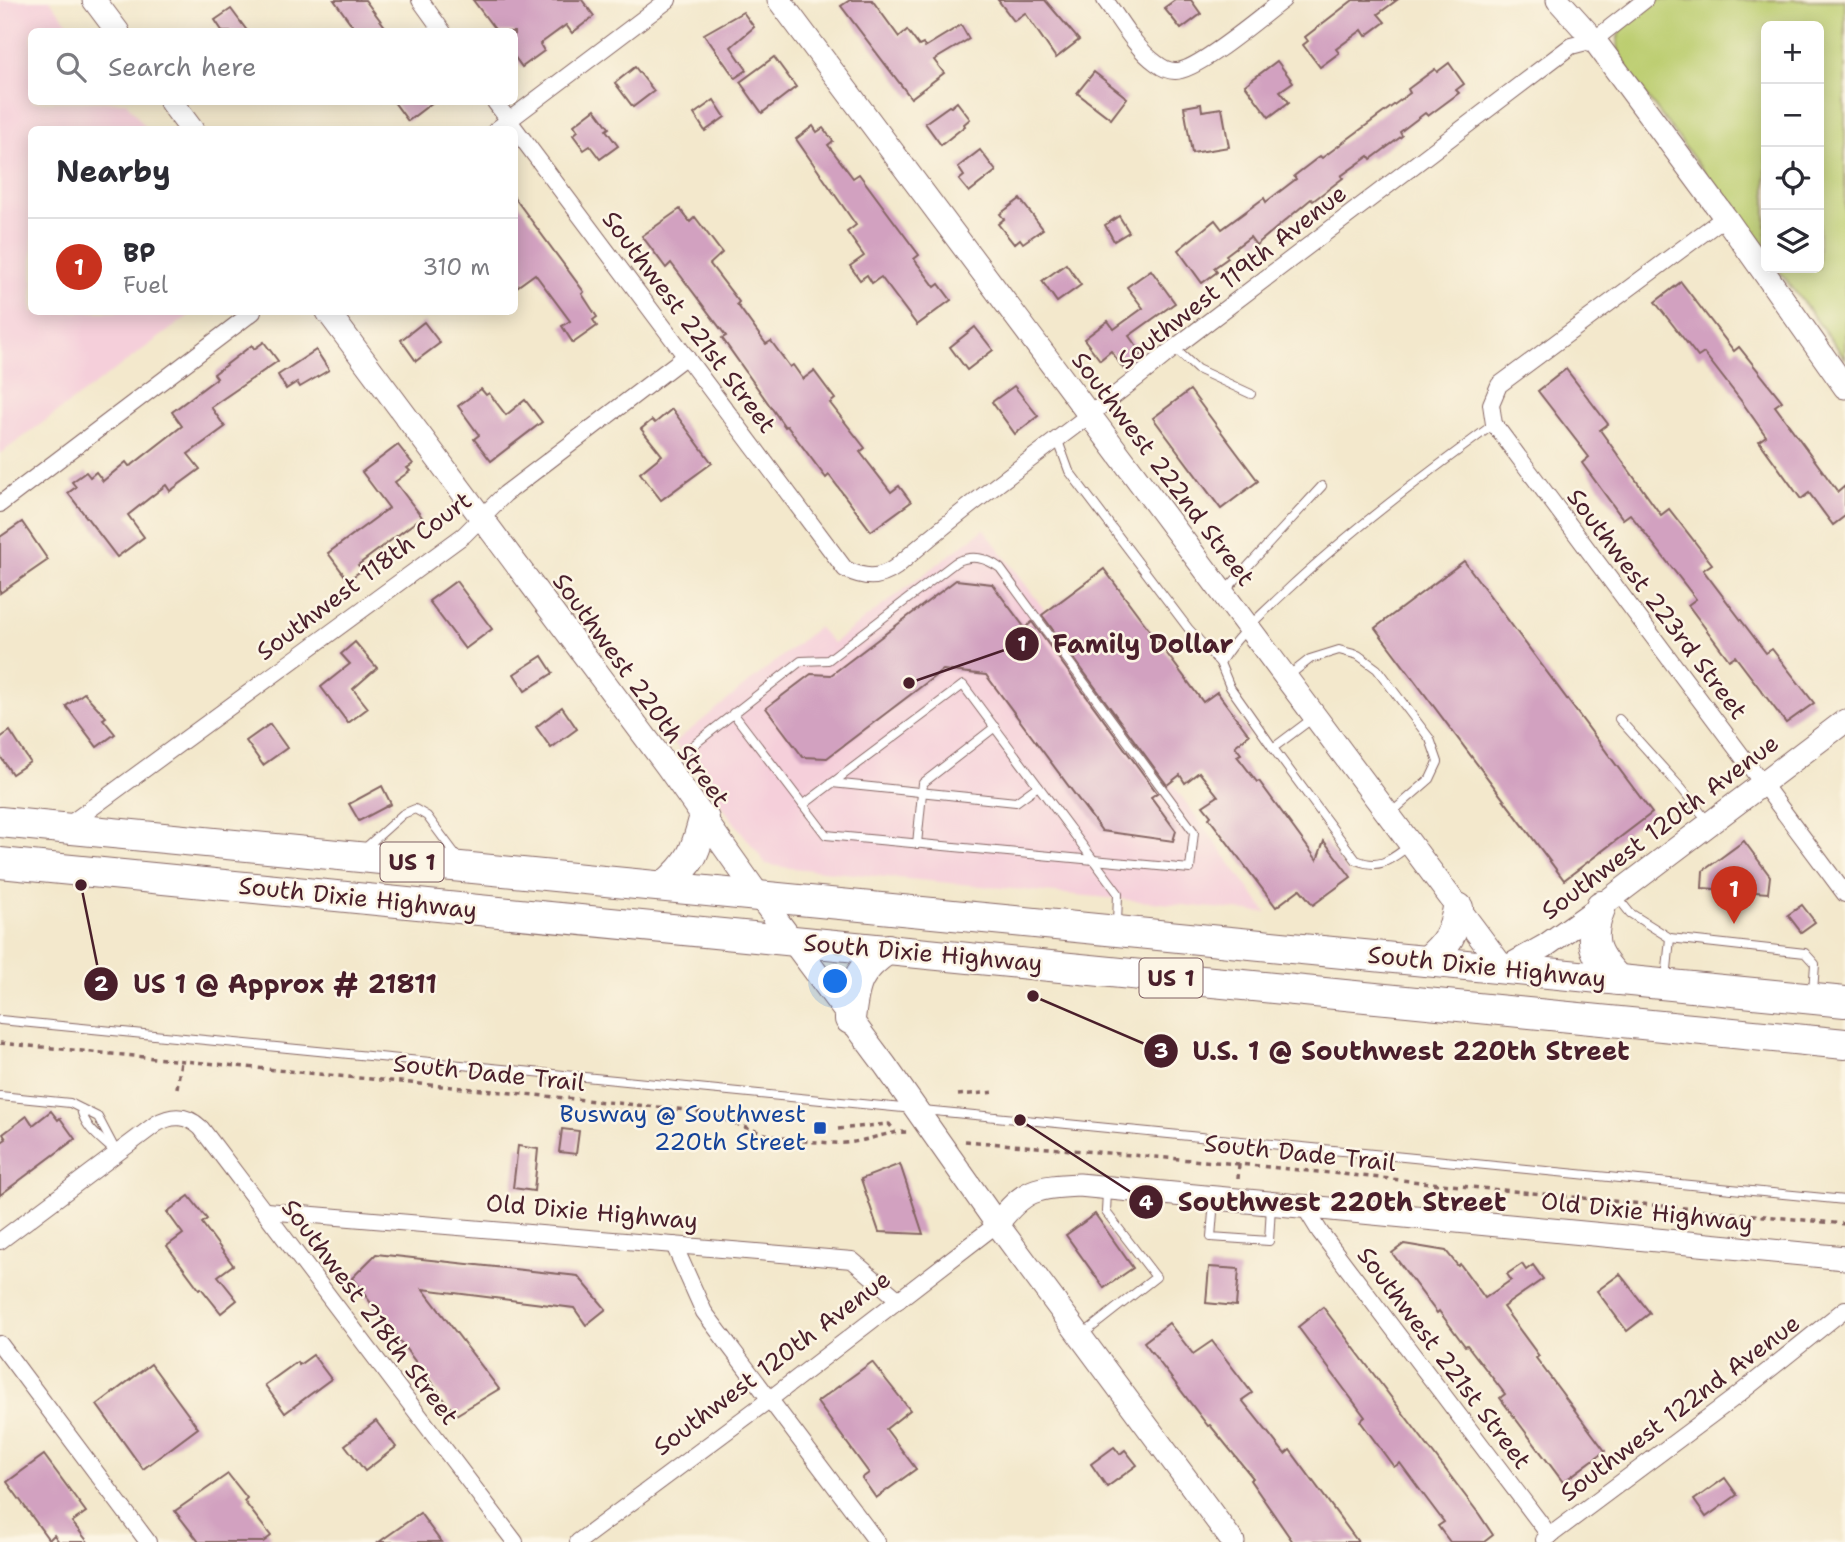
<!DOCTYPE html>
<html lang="en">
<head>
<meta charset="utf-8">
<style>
  :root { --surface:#fff; --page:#f2f2f3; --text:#2b2b33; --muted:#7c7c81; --line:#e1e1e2; --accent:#c8321e }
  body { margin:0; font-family:"Shantell Sans",sans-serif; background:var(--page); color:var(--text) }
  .controls { position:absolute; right:21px; top:21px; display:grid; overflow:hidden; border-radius:10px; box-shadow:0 4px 18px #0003 }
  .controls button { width:63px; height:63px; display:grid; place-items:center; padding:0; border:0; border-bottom:2px solid var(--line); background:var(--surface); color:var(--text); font:35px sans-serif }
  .you { position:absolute; left:836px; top:982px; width:24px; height:24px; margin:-18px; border:5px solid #fff; border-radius:50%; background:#1a73e8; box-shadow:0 0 0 10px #1a73e833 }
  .badge { display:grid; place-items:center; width:46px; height:46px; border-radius:50%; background:var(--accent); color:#fff; font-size:23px; font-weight:700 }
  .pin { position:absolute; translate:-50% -58px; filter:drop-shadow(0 2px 4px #0008) }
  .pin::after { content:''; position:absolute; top:37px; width:24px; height:21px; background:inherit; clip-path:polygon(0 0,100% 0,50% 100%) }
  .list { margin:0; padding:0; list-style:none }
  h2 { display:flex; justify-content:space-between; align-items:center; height:91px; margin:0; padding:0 28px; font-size:30px }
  h2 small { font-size:23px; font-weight:400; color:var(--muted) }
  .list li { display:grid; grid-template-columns:46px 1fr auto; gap:21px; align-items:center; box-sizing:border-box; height:98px; padding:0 28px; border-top:2px solid var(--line) }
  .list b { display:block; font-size:26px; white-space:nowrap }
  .list p { margin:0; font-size:23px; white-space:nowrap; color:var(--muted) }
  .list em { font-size:23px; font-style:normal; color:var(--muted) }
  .icon { flex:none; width:38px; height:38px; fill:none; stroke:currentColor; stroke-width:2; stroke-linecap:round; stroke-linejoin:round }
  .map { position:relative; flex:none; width:1845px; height:1542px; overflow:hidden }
  .search { position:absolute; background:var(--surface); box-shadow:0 4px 18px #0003; left:28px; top:28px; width:490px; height:77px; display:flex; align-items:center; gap:18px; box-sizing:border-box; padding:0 24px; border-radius:10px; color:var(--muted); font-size:26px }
  .panel { position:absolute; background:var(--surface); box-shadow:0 4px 18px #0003; left:28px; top:126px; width:490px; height:189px; border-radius:10px }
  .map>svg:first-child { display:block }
  .built { fill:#f5cfda }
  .green { fill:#bccd70; stroke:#83764e; stroke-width:2 }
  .building { fill:#d2a1c0 }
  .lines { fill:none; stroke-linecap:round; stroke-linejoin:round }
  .lane-casing { stroke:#856563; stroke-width:10 }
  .street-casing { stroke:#856563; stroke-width:18 }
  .secondary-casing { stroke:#856563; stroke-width:25 }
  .highway-casing { stroke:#856563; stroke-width:32 }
  .path { stroke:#856563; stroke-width:3.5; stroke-dasharray:5 5; stroke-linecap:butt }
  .lane { stroke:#fff; stroke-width:8 }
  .street { stroke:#fff; stroke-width:16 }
  .secondary { stroke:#fff; stroke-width:23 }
  .highway { stroke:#fff; stroke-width:30 }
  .transit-dot { fill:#1a4fb4; stroke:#fcf5e5; stroke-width:2.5 }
  .labels { text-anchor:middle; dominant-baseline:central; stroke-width:5; stroke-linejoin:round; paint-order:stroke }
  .shield { fill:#fcf5e5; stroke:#7f5f63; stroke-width:2 }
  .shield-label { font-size:23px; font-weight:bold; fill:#4a1f2b }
  .street-label { font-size:24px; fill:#4a1f2b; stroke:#fcf5e5 }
  .transit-label { font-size:24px; fill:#164399; stroke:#fcf5e5; text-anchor:end }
  .leader { fill:none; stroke:#4a1f2b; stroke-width:2.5 }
  .callout-dot { fill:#4a1f2b; stroke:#fcf5e5; stroke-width:2.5 }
  .mark-label { font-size:21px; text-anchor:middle; font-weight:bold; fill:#fff }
  .callout-label { font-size:26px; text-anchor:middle; font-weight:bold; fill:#4a1f2b; stroke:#fcf5e5; stroke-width:5; stroke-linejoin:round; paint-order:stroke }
</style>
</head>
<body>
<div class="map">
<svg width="1845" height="1542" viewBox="0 0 1845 1542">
  <rect width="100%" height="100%" fill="#fcf5e5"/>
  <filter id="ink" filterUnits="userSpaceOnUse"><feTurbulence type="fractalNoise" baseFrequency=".0143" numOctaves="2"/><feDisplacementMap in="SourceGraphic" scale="14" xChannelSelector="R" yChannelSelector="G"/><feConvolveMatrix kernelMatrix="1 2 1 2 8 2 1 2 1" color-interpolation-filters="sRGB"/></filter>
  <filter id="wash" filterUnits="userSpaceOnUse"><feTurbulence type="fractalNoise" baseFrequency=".00686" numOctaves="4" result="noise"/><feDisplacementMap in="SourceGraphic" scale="28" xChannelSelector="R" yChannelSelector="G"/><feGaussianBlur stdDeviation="1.57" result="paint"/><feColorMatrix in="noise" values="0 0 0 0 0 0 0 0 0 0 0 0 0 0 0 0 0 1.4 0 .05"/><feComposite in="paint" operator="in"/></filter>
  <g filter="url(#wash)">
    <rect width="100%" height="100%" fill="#f3e8cc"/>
    <!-- built -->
    <g class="built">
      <polygon points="0,0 50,0 74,31 32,32 32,102 126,102 147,129 32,130 32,312 194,312 0,454"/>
      <polygon points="984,529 1046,612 1267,913 781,867 766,864 674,743 818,627 833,643"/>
    </g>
    <!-- green -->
    <path class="green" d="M1658,0H1845V358L1777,268H1819V26H1766V254L1632,77C1602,31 1622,28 1658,0Z"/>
    <g id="blocks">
      <!-- building -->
      <g class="building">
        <polygon points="334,0 365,0 389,32 357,32"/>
        <polygon points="473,0 582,0 594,16 572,33 566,25 540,44 544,51 522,67 514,56 514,32 497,32"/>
        <polygon points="850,0 872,0 899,37 907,30 919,46 923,44 925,47 961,25 969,39 934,60 944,73 911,98 841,6"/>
        <polygon points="998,0 1045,0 1079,40 1056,58 1025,13 1014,21"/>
        <polygon points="1175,0 1191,0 1201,14 1181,29 1164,8"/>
        <polygon points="1353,0 1397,0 1378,14 1385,22 1366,36 1362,30 1336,49 1339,53 1320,67 1303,45 1308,41 1305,37"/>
        <polygon points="231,9 248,32 223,32 215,20"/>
        <polygon points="743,12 754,27 731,47 747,70 735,78 704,34"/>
        <polygon points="774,57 796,87 762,113 740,82"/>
        <polygon points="1277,61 1293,82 1280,91 1289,102 1269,117 1245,85"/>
        <polygon points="1449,63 1464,84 1456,90 1459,93 1428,116 1425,113 1400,132 1402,136 1371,159 1369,156 1341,176 1343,178 1313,201 1311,199 1256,245 1250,237 1226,255 1228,258 1214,268 1217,272 1202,283 1178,250 1215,220 1222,229 1264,198 1266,202 1296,179 1294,176 1320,156 1322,158 1410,93 1408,89 1435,69 1437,72"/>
        <polygon points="635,67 654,91 633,107 615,83"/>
        <polygon points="1094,72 1127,98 1111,119 1077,93"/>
        <polygon points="714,100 725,117 705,131 694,114"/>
        <polygon points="394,102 433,102 408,121"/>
        <polygon points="957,102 970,119 964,124 965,126 941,145 925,123 949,106 951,107"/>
        <polygon points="1201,104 1202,111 1222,108 1229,147 1192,153 1184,107"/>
        <polygon points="595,109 609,128 606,130 618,146 600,159 590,146 584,150 573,135 578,131 574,125"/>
        <polygon points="813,126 817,132 823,128 833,141 828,145 847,170 853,178 859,174 919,255 914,259 935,287 939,284 951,300 917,325 881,277 872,283 867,275 860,280 850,266 864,256 847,232 856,225 796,139"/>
        <polygon points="980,150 996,171 969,192 959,180 964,176 958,167"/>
        <polygon points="514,197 584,292 582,294 597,317 593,320 597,326 573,343 562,326 570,321 535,274 514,289"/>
        <polygon points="1020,199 1043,229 1023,243 1020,239 1014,244 998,224 1004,219 1000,214"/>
        <polygon points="680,209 690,222 695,217 722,253 710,264 739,302 737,304 766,344 771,341 790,367 793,365 803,379 814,371 835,399 830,403 865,448 860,452 891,492 899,486 911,502 871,531 829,475 826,478 787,426 785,427 722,338 726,336 671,263 666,268 642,236"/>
        <polygon points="1119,216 1129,232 1114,241 1105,225"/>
        <polygon points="1066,264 1081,285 1057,302 1042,281"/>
        <polygon points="1151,270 1175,303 1129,336 1142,354 1123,368 1111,351 1100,360 1084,339 1108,321 1114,329 1143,308 1127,287"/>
        <polygon points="1681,282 1734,351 1739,347 1782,401 1775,406 1838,492 1845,486 1845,516 1833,525 1809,493 1801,499 1759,441 1766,436 1742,402 1704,353 1698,357 1655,302"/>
        <polygon points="424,322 440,343 416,361 401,340"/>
        <polygon points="975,327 993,350 967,370 950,347"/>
        <polygon points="264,342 278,361 211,407 225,427 188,454 200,469 170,491 166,485 128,515 144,537 117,557 68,493 76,487 72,482 86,472 90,477 96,472 103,481 126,462 129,466 132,465 182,426 172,412 217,378 214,374 252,345 254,349"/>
        <polygon points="316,350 329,370 300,387 297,382 286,389 278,375"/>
        <polygon points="1566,369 1608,424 1600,430 1661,515 1669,509 1712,564 1703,570 1766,653 1772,649 1814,703 1786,723 1735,656 1729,660 1688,605 1696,599 1630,514 1623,519 1582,463 1589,457 1538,391"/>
        <polygon points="1014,386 1038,416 1015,434 992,402"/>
        <polygon points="481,389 486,395 489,393 506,415 525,400 542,422 491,461 474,439 479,435 458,406"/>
        <polygon points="1190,390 1258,481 1221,509 1153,418"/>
        <polygon points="672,409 712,463 661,500 640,473 662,455 641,429 652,420 655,423"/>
        <polygon points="398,445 413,464 407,468 410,471 395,482 422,517 358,565 362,570 348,580 328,553 389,508 362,472"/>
        <polygon points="22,522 48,560 0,593 0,537"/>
        <polygon points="1464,561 1652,813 1564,880 1375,628"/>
        <polygon points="1104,569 1203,702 1217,692 1249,735 1235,746 1241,754 1237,756 1257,782 1259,781 1317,860 1324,841 1351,877 1313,905 1300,889 1276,907 1209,818 1211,816 1203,806 1218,796 1199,772 1185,783 1180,775 1167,785 1042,615"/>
        <polygon points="956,580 992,584 1025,628 1032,622 1157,793 1151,797 1176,831 1173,841 1102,831 986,675 943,670 827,758 803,757 766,708 811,674 831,675"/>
        <polygon points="456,581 492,629 465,649 429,601"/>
        <polygon points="355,642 377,668 353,689 368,708 348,723 321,687 350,664 341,654"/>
        <polygon points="542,656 553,673 525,691 514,674"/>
        <polygon points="84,693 106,717 103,719 115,734 97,747 66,706"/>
        <polygon points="562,707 577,729 551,748 536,727"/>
        <polygon points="270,724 287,748 263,765 246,741"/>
        <polygon points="10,731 30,762 12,774 0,756 0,738"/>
        <polygon points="382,786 391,804 359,821 349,804"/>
        <polygon points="1744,841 1770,876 1768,893 1702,888 1703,871"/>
        <polygon points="1802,905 1815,922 1801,932 1788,915"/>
        <polygon points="51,1111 58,1120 60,1118 75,1139 0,1195 0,1143 6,1139 3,1134 27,1116 33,1125"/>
        <polygon points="562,1129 579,1131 576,1154 559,1152"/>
        <polygon points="518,1146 538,1149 534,1191 513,1188"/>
        <polygon points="900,1164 923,1234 879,1232 861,1179"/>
        <polygon points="189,1196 207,1219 202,1223 233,1265 218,1276 237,1300 221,1313 201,1288 199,1289 167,1246 183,1234 167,1212"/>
        <polygon points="1095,1214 1133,1268 1104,1288 1066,1235"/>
        <polygon points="1404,1244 1446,1251 1458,1266 1460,1264 1485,1298 1511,1280 1507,1274 1522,1264 1526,1270 1533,1265 1543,1279 1503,1307 1539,1356 1536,1358 1605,1451 1563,1482 1500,1398 1505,1394 1467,1345 1465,1346 1439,1311 1437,1313 1392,1253"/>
        <polygon points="376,1254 578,1276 606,1309 586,1325 574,1308 423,1289 499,1389 456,1415 352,1278"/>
        <polygon points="1209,1267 1239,1269 1236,1306 1206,1303"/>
        <polygon points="1620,1274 1650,1313 1627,1331 1597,1291"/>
        <polygon points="1323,1307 1479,1514 1493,1535 1484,1542 1450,1542 1438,1526 1444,1522 1426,1498 1400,1463 1394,1467 1360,1421 1365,1417 1298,1327"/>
        <polygon points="1169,1323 1193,1354 1212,1341 1252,1393 1242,1400 1285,1454 1290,1450 1358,1542 1293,1542 1250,1480 1253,1478 1210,1425 1208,1426 1144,1342"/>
        <polygon points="313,1355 331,1379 285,1413 265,1385 297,1362 299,1365"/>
        <polygon points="872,1362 910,1410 886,1429 916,1469 876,1498 862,1478 869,1473 817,1402"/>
        <polygon points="151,1364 198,1428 143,1469 97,1405"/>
        <polygon points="376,1421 396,1447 365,1471 345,1445"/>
        <polygon points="1114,1447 1120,1454 1125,1450 1137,1465 1107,1487 1091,1464"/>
        <polygon points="44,1455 86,1512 72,1522 88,1542 59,1542 54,1535 49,1540 7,1482"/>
        <polygon points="228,1474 247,1498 244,1501 271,1536 263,1542 199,1542 175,1511"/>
        <polygon points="1725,1478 1737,1495 1706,1517 1694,1500"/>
        <polygon points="420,1513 441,1542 379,1542"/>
      </g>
    </g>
  </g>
  <g filter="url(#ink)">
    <use href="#blocks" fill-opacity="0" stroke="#856563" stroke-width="2"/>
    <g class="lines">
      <defs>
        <g id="lane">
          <polyline points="1174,348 1197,369 1251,394"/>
          <polyline points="1057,438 1069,471 1188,628 1220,663"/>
          <polyline points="1226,590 1322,486"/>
          <polyline points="1287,677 1310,659 1339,650 1358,655 1377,669 1430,739 1438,762 1430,779 1391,813"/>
          <path d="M1313,718L1273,748L1356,860C1380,870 1390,860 1409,846"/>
          <polyline points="1619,719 1682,789 1709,823"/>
          <path d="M1273,748L1230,687L1220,663C1237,635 1261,615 1285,592C1350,531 1422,477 1494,424"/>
          <path d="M668,765L801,661L828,660L956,562C973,554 986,558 1000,568L1194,832L1190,869L826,835L733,713"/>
          <polyline points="832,783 1016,802 1038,786"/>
          <polyline points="803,805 963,685 1118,893 1117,925"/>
          <polyline points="917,844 923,783 995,727"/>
          <polyline points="363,850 403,814 415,809 427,816 459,859"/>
          <polyline points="1618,898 1630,913 1670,938 1805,953 1815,964 1813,992"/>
          <polyline points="1666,980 1670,938"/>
          <polyline points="0,1020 1845,1200"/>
          <polyline points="0,1096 70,1103 98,1117 117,1153"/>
          <path d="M81,1109C85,1128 99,1137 113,1150"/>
          <polyline points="1214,1200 1211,1237 1269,1241 1271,1206"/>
          <polyline points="1082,1335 1156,1277 1106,1212 1107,1191"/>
        </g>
        <g id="street">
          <polyline points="420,0 443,32"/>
          <path d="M1105,0C1120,20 1135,48 1156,63C1161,67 1168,71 1175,71C1197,72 1263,15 1283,0"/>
          <path d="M495,102L845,569C864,578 878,580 896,567C984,489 1083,424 1174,348L1571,46L1594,40L1645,0"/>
          <polyline points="496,130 668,0"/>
          <polyline points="1725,217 1499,385 1491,404 1494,424 1845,894"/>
          <polyline points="0,504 253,312"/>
          <polyline points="67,826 464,535 505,494 686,356"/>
          <polyline points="1304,1206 1320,1232 1550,1536"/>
          <polyline points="266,1211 852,1260 899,1300"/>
          <path d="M0,1241L156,1124C173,1114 187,1115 201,1128L515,1542"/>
          <polyline points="674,1245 704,1312 877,1542"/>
          <polyline points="0,1344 148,1542"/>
          <polyline points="1544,1540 1734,1398 1845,1309"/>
          <polyline points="578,1542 770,1399 997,1224"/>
        </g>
        <g id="secondary">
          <polyline points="94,0 118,32"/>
          <polyline points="779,0 1504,969 1545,946 1601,906 1845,721"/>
          <polyline points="1558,0 1594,40 1725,217 1845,387"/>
          <polyline points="171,102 192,130"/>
          <polyline points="328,312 667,766 759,896 885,1065 997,1224 1233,1542"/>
          <path d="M997,1224C1024,1189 1036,1187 1079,1185L1845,1258"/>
        </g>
        <g id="highway">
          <polyline points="0,822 1845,1002"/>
          <polyline points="0,863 1845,1044"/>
          <path d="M665,886C692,862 695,853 704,819"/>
          <path d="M1601,906C1587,940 1593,954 1618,980"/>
          <path d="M1427,961C1447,945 1454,932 1458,908"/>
          <path d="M850,1019C854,983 857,970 888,949"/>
        </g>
      </defs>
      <!-- lane casing -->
      <use href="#lane" class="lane-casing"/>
      <!-- street casing -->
      <use href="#street" class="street-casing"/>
      <!-- secondary casing -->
      <use href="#secondary" class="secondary-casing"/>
      <!-- highway casing -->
      <use href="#highway" class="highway-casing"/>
      <!-- path -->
      <g class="path">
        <path d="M0,1043L688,1110C715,1114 739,1126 765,1134C787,1140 812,1142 835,1143C861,1145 883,1131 909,1132"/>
        <polyline points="177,1088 181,1061"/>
        <polyline points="958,1095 996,1092"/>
        <polyline points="838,1129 889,1124 895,1131"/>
        <polyline points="965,1141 1239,1164 1845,1224"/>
        <polyline points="1238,1179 1239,1164"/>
      </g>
      <!-- lane -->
      <use href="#lane" class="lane"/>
      <!-- street -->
      <use href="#street" class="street"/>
      <!-- secondary -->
      <use href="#secondary" class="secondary"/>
      <!-- highway -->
      <use href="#highway" class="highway"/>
    </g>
  </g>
  <!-- markers -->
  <rect class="transit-dot" x="813" y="1121" width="14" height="14" rx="3.5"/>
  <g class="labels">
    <!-- shield labels -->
    <g class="shield">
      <rect x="380.5" y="842.5" width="63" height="39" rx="5"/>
      <rect x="1139.5" y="958.5" width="63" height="39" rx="5"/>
    </g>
    <g class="shield-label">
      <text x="412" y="862">US 1</text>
      <text x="1171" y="978">US 1</text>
    </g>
    <!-- street labels -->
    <g class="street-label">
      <text transform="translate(1232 277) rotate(-38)">Southwest 119th Avenue</text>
      <text transform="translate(689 322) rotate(53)">Southwest 221st Street</text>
      <text transform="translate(1163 469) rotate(53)">Southwest 222nd Street</text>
      <text transform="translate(364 576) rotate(-37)">Southwest 118th Court</text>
      <text transform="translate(1657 604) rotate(53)">Southwest 223rd Street</text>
      <text transform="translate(641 690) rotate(54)">Southwest 220th Street</text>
      <text transform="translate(1660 827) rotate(-37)">Southwest 120th Avenue</text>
      <text transform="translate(358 898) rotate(6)">South Dixie Highway</text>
      <text transform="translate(923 953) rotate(5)">South Dixie Highway</text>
      <text transform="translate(1487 967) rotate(6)">South Dixie Highway</text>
      <text transform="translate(489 1073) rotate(6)">South Dade Trail</text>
      <text transform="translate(1300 1153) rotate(6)">South Dade Trail</text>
      <text transform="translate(592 1212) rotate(5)">Old Dixie Highway</text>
      <text transform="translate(1647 1212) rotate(6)">Old Dixie Highway</text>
      <text transform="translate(370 1312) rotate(53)">Southwest 218th Street</text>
      <text transform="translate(1444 1358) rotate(53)">Southwest 221st Street</text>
      <text transform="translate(772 1363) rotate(-37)">Southwest 120th Avenue</text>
      <text transform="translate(1680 1408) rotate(-37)">Southwest 122nd Avenue</text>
    </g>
    <!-- transit labels -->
    <g class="transit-label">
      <text x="806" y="1114">Busway @ Southwest<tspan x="806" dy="28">220th Street</tspan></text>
    </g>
  </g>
  <!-- callouts -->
  <path class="leader" d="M909 683L1022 644M81 885L101 984M1033 996L1161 1051M1020 1120L1146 1202"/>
  <g class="callout-dot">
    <circle cx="909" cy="683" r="7"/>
    <circle cx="81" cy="885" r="7"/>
    <circle cx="1033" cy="996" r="7"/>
    <circle cx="1020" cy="1120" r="7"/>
    <circle cx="1022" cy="644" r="18"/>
    <circle cx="101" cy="984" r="18"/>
    <circle cx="1161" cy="1051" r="18"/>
    <circle cx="1146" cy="1202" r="18"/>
  </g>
  <g class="mark-label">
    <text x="1022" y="651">1</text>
    <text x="101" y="991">2</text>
    <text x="1161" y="1058">3</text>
    <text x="1146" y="1210">4</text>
  </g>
  <g class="callout-label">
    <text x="1143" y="653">Family Dollar</text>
    <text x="285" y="993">US 1 @ Approx # 21811</text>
    <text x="1411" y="1060">U.S. 1 @ Southwest 220th Street</text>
    <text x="1342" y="1211">Southwest 220th Street</text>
  </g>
</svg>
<div class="controls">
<button>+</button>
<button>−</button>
<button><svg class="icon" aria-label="locate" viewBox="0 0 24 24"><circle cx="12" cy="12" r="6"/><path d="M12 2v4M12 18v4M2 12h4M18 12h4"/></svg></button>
<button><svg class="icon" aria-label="layers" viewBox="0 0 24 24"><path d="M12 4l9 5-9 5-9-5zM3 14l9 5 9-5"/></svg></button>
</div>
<div class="you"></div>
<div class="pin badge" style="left:1734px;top:924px">1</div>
<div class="search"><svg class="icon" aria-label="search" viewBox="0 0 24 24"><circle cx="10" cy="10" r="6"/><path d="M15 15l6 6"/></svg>Search here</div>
<section class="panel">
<h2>Nearby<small></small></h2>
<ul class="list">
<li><span class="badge">1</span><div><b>BP</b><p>Fuel</p></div><em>310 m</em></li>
</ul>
</section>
</div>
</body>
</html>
